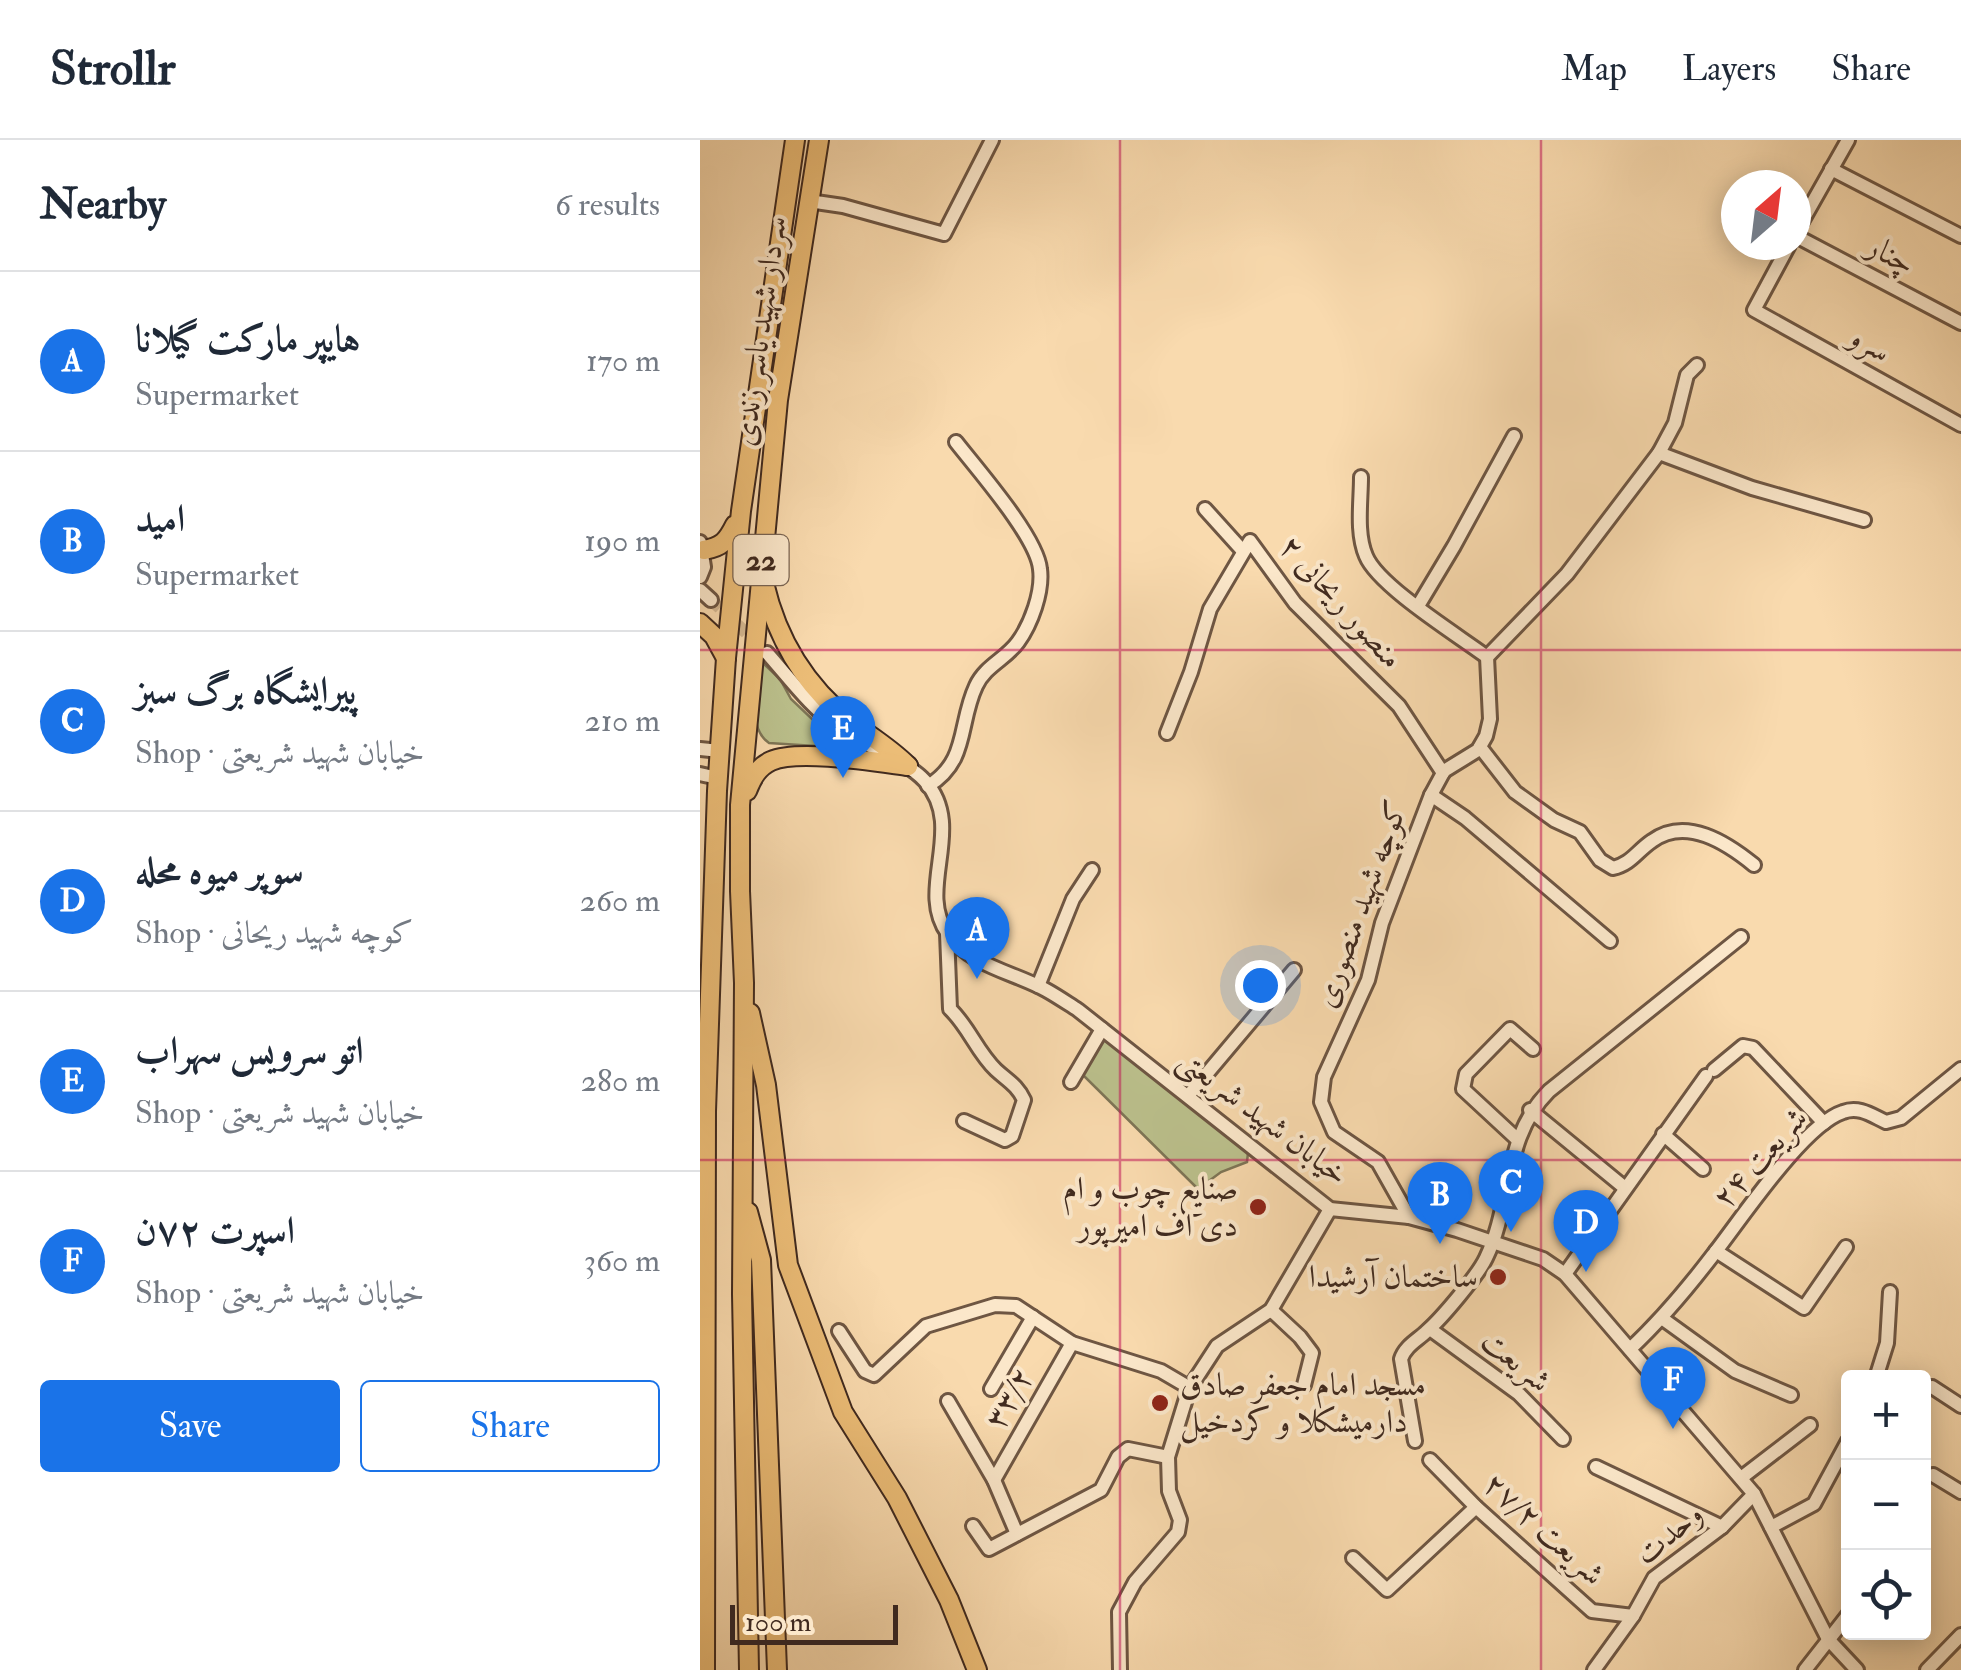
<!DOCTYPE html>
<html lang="en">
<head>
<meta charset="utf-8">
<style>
  :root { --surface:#fff; --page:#f6f6f7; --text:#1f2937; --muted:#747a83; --line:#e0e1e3; --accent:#1a73e8 }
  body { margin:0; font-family:"IM FELL Double Pica",Amiri,serif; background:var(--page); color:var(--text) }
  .controls { position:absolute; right:30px; bottom:30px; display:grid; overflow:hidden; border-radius:10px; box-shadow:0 5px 25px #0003 }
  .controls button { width:90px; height:90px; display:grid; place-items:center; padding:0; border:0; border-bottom:2px solid var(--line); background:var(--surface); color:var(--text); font:50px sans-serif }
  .compass { position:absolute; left:1021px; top:30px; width:90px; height:90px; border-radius:50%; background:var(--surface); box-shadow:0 5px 25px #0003; rotate:28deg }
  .scale { position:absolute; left:30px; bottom:25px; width:168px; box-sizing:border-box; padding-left:10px; border:5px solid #402a1f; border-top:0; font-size:28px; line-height:35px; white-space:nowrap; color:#402a1f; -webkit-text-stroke:8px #fbe7ca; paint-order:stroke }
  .you { position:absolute; left:560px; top:845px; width:35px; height:35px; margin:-25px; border:8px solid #fff; border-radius:50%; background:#1a73e8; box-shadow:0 0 0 15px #1a73e833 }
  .badge { display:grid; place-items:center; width:65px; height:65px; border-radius:50%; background:var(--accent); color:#fff; font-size:32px; font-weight:700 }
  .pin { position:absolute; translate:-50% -82px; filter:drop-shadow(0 2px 5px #0008) }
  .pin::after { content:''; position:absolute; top:52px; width:35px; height:30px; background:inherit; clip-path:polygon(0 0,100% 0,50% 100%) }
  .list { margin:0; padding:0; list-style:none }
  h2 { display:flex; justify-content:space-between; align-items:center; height:130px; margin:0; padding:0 40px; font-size:42px }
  h2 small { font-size:32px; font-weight:400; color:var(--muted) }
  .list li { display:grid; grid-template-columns:65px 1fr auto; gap:30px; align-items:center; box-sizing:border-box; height:180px; padding:0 40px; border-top:2px solid var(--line) }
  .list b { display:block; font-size:38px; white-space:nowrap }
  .list p { margin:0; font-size:32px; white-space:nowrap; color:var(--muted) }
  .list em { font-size:32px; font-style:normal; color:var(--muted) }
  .actions { display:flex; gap:20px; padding:30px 40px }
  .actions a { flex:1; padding:22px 0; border:2px solid var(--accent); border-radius:10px; text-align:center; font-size:35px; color:var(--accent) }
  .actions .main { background:var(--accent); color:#fff }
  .icon { flex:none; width:55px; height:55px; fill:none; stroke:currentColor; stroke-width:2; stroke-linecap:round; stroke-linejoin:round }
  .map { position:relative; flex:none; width:1261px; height:1530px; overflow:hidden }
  header { display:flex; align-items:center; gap:60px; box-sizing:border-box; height:140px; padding:0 50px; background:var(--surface); border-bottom:2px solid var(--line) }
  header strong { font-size:48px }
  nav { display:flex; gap:55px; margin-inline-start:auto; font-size:35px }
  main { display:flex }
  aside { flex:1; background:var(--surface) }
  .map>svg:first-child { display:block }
  .green { fill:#bbc08c; stroke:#7e7556; stroke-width:2.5 }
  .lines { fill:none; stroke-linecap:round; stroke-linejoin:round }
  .minor-tunnel { stroke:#d4b791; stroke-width:12; stroke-dasharray:12 6; stroke-linecap:butt }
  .minor-casing { stroke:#6e5643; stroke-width:18 }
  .highway-casing { stroke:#402a1f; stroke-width:22 }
  .minor { stroke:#fbe7ca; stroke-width:12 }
  .highway { stroke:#ecbd77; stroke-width:18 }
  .grid { fill:none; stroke:#c2185b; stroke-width:2.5; stroke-opacity:0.55 }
  .poi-dot { fill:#8f2418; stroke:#fbe7ca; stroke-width:4 }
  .labels { text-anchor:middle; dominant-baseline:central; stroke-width:8; stroke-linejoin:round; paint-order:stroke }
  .shield { fill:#fbe7ca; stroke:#786352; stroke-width:2.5 }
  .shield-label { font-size:30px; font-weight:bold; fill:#402a1f }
  .street-label { font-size:32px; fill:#402a1f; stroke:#fbe7ca }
  .poi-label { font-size:32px; fill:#402a1f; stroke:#fbe7ca; text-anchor:end }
</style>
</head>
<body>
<header>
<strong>Strollr</strong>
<nav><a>Map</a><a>Layers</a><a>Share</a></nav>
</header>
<main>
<aside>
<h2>Nearby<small>6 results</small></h2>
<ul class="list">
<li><span class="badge">A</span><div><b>هایپر مارکت گیلانا</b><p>Supermarket</p></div><em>170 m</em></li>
<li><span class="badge">B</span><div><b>امید</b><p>Supermarket</p></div><em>190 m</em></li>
<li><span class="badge">C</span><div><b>پیرایشگاه برگ سبز</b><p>Shop · خیابان شهید شریعتی</p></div><em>210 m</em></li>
<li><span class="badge">D</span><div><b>سوپر میوه محله</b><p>Shop · کوچه شهید ریحانی</p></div><em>260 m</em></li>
<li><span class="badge">E</span><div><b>اتو سرویس سهراب</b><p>Shop · خیابان شهید شریعتی</p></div><em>280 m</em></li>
<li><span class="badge">F</span><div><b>اسپرت ۷۲ن</b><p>Shop · خیابان شهید شریعتی</p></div><em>360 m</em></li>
</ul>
<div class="actions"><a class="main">Save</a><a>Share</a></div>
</aside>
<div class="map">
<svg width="1261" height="1530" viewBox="0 0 1261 1530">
  <rect width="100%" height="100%" fill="#f9daae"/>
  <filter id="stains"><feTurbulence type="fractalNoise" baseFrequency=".002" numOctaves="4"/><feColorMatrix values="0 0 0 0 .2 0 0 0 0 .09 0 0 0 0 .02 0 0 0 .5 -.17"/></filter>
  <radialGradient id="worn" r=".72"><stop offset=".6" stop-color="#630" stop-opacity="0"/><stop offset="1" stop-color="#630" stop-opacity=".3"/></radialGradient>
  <!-- green -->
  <g class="green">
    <path d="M64,524L80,539L91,559L133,599L131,607L69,603C46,587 58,551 60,526Z"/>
    <polygon points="406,896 548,1013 547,1022 521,1032 498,1049 382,934"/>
  </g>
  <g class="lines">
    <!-- minor-tunnel -->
    <polyline class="minor-tunnel" points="11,460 57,503"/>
    <defs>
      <g id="minor">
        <polyline points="1131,29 1261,96"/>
        <polyline points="109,61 143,66 244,94 292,0"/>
        <polyline points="1096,92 1148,0"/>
        <polyline points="1096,96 1261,183"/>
        <polyline points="1089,105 1054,170 1261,285"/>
        <polyline points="959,313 1052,348 1164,380"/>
        <path d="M661,337C661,362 656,393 666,416C678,446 759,496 787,517"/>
        <polyline points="505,369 542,410"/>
        <polyline points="0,402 4,427 0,437"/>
        <polyline points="0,450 11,460"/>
        <polyline points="718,466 754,406 814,296"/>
        <path d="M67,513C90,539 112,569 141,589C165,606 207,621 225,641C267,688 215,749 248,794C271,826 313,832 346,850C357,856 367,863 378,870L630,1069L709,1077L757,1090L843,1119L865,1134L1054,1354L1128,1499L1157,1530"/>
        <polyline points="787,517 867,434 959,313 975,283 987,235 997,225"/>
        <polyline points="467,593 491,532 510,469 550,401 595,463 699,566 743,633"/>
        <path d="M780,607L815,652L854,680L880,692L900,720L913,728C931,724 937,711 952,701C986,676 1027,703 1054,725"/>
        <polyline points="0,609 20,611"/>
        <polyline points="0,634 18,638"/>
        <path d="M228,646C269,621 258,584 276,546C285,526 306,519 318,502C331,484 343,452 340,429C337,397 277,329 256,302"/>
        <polyline points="731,655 765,678 910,801"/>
        <path d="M247,793L250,869C269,887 277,912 296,930C308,941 317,945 324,960L312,996L305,1000L264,981"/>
        <polyline points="338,846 373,759 392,730"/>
        <polyline points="1014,930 1043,906 1053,908 1124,983"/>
        <polyline points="371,942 402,889"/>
        <polyline points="488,956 594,830"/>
        <polyline points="830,970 925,1048"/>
        <polyline points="963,994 1003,1029"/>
        <polyline points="818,1000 763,949 766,934 810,889 833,909"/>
        <polyline points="709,1077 678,1022 634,992 621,962 624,937 668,840 682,783 731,655 744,631 778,610 786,596 790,579 787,517"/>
        <polyline points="1016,1111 1104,1168 1146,1107"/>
        <polyline points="865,1134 1006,936"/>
        <polyline points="571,1170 600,1197 612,1213 604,1245"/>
        <polyline points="963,1179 1035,1231 1091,1255"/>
        <polyline points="730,1189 819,1254 863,1299"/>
        <polyline points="139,1191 165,1231 174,1235 226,1186 295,1165 316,1166 372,1203 461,1231 490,1248"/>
        <path d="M930,1209C961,1180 987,1149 1013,1115C1040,1081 1103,985 1143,972C1159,966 1171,975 1186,982L1201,978L1261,929"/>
        <polyline points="1176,1238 1187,1203 1190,1152"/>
        <polyline points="1232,1247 1261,1266"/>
        <polyline points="291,1249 333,1177"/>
        <polyline points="248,1261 294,1340 317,1394"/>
        <path d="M715,1301L701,1219C705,1206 718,1200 727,1191C742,1178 778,1135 786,1118C813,1062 802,998 849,951L1041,797"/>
        <polyline points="730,1320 776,1367 892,1471 933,1476"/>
        <polyline points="896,1327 1022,1387"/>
        <polyline points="1233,1335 1261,1352"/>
        <polyline points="1041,1338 1110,1285"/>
        <polyline points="294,1340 372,1203"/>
        <polyline points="273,1386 289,1409 401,1350 418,1317 428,1309 468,1317"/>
        <polyline points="1071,1387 1114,1364 1148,1301"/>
        <polyline points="653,1418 687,1450 776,1367"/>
        <polyline points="420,1530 419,1472 435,1442 478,1392 480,1380 469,1351 468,1317 489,1249 517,1206 571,1170 630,1069"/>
        <polyline points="894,1530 933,1476 954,1438 1022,1387 1054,1354"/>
        <polyline points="1105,1530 1148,1475"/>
        <polyline points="1227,1530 1261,1495"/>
      </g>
      <g id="highway">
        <path d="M4,410C22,407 27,401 35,385"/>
        <path d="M64,443C77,499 105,546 151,582C171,597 190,608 208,626"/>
        <polyline points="0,483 14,496 26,518"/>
        <path d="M47,651C52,638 58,627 71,621C98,609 177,622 208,626"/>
        <polyline points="50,873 66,945 88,1125 143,1272 197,1358 249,1460 277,1530"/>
        <polyline points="48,1072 61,1120 77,1530"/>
        <polyline points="5,1530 6,971 17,651 26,518 41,371 95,0"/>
        <polyline points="49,1530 42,1154 44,843 40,751 40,665 78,260 119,0"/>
      </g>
    </defs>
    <!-- minor casing -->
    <use href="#minor" class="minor-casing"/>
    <!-- highway casing -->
    <use href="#highway" class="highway-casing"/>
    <!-- minor -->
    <use href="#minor" class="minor"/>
    <!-- highway -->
    <use href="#highway" class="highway"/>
  </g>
  <!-- grid -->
  <path class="grid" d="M420,0V1530M841,0V1530M0,510H1261M0,1020H1261"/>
  <!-- markers -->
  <g class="poi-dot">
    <circle cx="558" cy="1067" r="10"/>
    <circle cx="798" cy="1137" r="10"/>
    <circle cx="460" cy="1263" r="10"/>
  </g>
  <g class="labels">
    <!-- shield labels -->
    <rect class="shield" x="33.5" y="395" width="55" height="50" rx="8"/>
    <g class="shield-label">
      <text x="61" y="420">22</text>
    </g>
    <!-- street labels -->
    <g class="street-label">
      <text transform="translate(1191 115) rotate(28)">چنار</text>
      <text transform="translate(60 191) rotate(-82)">سردار شهید یاسر زندی</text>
      <text transform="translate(1170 204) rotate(29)">سرو</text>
      <text transform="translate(641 462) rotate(48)">منصور ریحانی ۲</text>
      <text transform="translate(661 764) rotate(-70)">کوچه شهید منصوری</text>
      <text transform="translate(563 977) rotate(37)">خیابان شهید شریعتی</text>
      <text transform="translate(1060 1018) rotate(-48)">شریعت ۲۴</text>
      <text transform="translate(816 1221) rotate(39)">شریعت</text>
      <text transform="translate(309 1258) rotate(-60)">۳۳/۲</text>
      <text transform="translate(844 1389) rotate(42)">شریعت ۲۷/۲</text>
      <text transform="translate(969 1394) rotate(-40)">وحدت</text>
    </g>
    <!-- poi labels -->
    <g class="poi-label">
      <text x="538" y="1049">صنایع چوب و ام<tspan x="538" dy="37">دی اف امیرپور</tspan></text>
      <text x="778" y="1137">ساختمان آرشیدا</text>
      <text x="480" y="1245" text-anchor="start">مسجد امام جعفر صادق<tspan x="480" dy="37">دارمیشکلا و کردخیل</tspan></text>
    </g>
  </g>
  <rect width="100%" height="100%" filter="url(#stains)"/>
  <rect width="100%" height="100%" fill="url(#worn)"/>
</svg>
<div class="controls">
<button>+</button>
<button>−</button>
<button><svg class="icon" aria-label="locate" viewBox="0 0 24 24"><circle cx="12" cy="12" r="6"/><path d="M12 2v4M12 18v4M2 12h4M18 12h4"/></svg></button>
</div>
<svg class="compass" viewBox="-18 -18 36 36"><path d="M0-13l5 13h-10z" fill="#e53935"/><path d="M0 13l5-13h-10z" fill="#747a83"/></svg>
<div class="scale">100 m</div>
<div class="you"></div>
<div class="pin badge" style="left:277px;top:839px">A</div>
<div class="pin badge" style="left:740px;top:1104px">B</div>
<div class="pin badge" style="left:811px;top:1092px">C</div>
<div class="pin badge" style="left:886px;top:1132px">D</div>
<div class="pin badge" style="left:143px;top:638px">E</div>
<div class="pin badge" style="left:973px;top:1289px">F</div>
</div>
</main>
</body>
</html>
